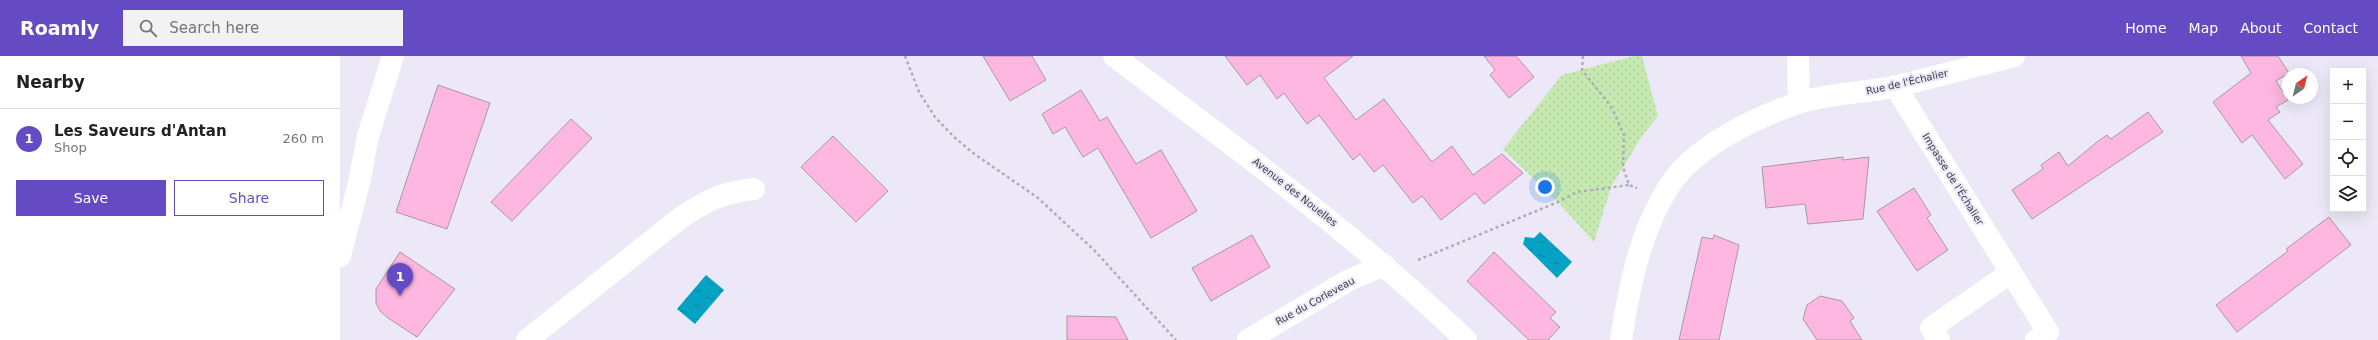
<!DOCTYPE html>
<html lang="en">
<head>
<meta charset="utf-8">
<style>
  :root { --surface:#fff; --page:#f2f2f2; --text:#202124; --muted:#757577; --line:#e0e0e0; --accent:#644bc4 }
  body { margin:0; font-family:"DejaVu Sans",sans-serif; background:var(--page); color:var(--text) }
  .controls { position:absolute; right:12px; top:12px; display:grid; overflow:hidden; border-radius:0px; box-shadow:0 4px 16px #0002 }
  .controls button { width:36px; height:36px; display:grid; place-items:center; padding:0; border:0; border-bottom:1px solid var(--line); background:var(--surface); color:var(--text); font:20px sans-serif }
  .compass { position:absolute; left:1942px; top:12px; width:36px; height:36px; border-radius:50%; background:var(--surface); box-shadow:0 4px 16px #0002; rotate:35deg }
  .you { position:absolute; left:1205px; top:131px; width:14px; height:14px; margin:-10px; border:3px solid #fff; border-radius:50%; background:#1a73e8; box-shadow:0 0 0 6px #1a73e833 }
  .badge { display:grid; place-items:center; width:26px; height:26px; border-radius:50%; background:var(--accent); color:#fff; font-size:13px; font-weight:700 }
  .pin { position:absolute; translate:-50% -33px; filter:drop-shadow(0 1px 2px #0008) }
  .pin::after { content:''; position:absolute; top:21px; width:14px; height:12px; background:inherit; clip-path:polygon(0 0,100% 0,50% 100%) }
  .list { margin:0; padding:0; list-style:none }
  h2 { display:flex; justify-content:space-between; align-items:center; height:52px; margin:0; padding:0 16px; font-size:17px }
  h2 small { font-size:13px; font-weight:400; color:var(--muted) }
  .list li { display:grid; grid-template-columns:26px 1fr auto; gap:12px; align-items:center; box-sizing:border-box; height:60px; padding:0 16px; border-top:1px solid var(--line) }
  .list b { display:block; font-size:15px; white-space:nowrap }
  .list p { margin:0; font-size:13px; white-space:nowrap; color:var(--muted) }
  .list em { font-size:13px; font-style:normal; color:var(--muted) }
  .actions { display:flex; gap:8px; padding:12px 16px }
  .actions a { flex:1; padding:9px 0; border:1px solid var(--accent); border-radius:0px; text-align:center; font-size:14px; color:var(--accent) }
  .actions .main { background:var(--accent); color:#fff }
  .icon { flex:none; width:22px; height:22px; fill:none; stroke:currentColor; stroke-width:2; stroke-linecap:round; stroke-linejoin:round }
  .map { position:relative; flex:none; width:2038px; height:284px; overflow:hidden }
  header { display:flex; align-items:center; gap:24px; box-sizing:border-box; height:56px; padding:0 20px; background:var(--accent); color:#fff }
  header strong { font-size:19px }
  nav { display:flex; gap:22px; margin-inline-start:auto; font-size:14px }
  .search { width:280px; height:36px; background:var(--page); display:flex; align-items:center; gap:10px; box-sizing:border-box; padding:0 14px; border-radius:0px; color:var(--muted); font-size:15px }
  main { display:flex }
  aside { flex:1; background:var(--surface) }
  .map>svg:first-child { display:block }
  .park { fill:url(#park-dots) }
  .water { fill:url(#water-ripples) }
  .building { fill:#fdb7e0; stroke:#a899a1 }
  .lines { fill:none; stroke-linecap:round; stroke-linejoin:round }
  .path { stroke:#afabb8; stroke-width:2.5; stroke-dasharray:3 3; stroke-linecap:butt }
  .minor { stroke:#fff; stroke-width:22 }
  .labels { text-anchor:middle; dominant-baseline:central; stroke-width:4; stroke-linejoin:round; paint-order:stroke }
  .street-label { font-size:10px; fill:#3d3b42; stroke:#ece8f7 }
</style>
</head>
<body>
<header>
<strong>Roamly</strong>
<div class="search"><svg class="icon" aria-label="search" viewBox="0 0 24 24"><circle cx="10" cy="10" r="6"/><path d="M15 15l6 6"/></svg>Search here</div>
<nav><a>Home</a><a>Map</a><a>About</a><a>Contact</a></nav>
</header>
<main>
<aside>
<h2>Nearby<small></small></h2>
<ul class="list">
<li><span class="badge">1</span><div><b>Les Saveurs d'Antan</b><p>Shop</p></div><em>260 m</em></li>
</ul>
<div class="actions"><a class="main">Save</a><a>Share</a></div>
</aside>
<div class="map">
<svg width="2038" height="284" viewBox="0 0 2038 284">
  <defs>
    <pattern id="park-dots" width="8" height="8" patternUnits="userSpaceOnUse"><rect width="8" height="8" fill="#c6e9b2"/><path d="M2 2h.1M6 6h.1" fill="none" stroke="#abc99a" stroke-width="1.8" stroke-linecap="round"/></pattern>
    <pattern id="water-ripples" width="26" height="14" patternUnits="userSpaceOnUse"><rect width="26" height="14" fill="#06a2c4"/><path d="M2 4q2-2 4 0t4 0M15 11q2-2 4 0t4 0" fill="none" stroke="#0885a1"/></pattern>
  </defs>
  <rect width="100%" height="100%" fill="#ece8f7"/>
  <!-- park -->
  <polygon class="park" points="1294,0 1302,0 1318,60 1302,80 1271,131 1254,186 1218,146 1163,93 1222,19"/>
  <!-- water -->
  <g class="water">
    <polygon points="1200,176 1232,206 1217,222 1183,188 1185,181 1194,182"/>
    <polygon points="366,219 384,234 355,268 337,253"/>
  </g>
  <!-- building -->
  <g class="building">
    <polygon points="643,0 692,0 706,24 670,45"/>
    <polygon points="885,0 1013,0 984,22 1016,64 1044,43 1092,106 1112,90 1133,119 1162,98 1183,117 1144,148 1135,137 1101,164 1082,140 1073,147 1043,109 1034,116 1020,98 1013,104 979,59 967,68 944,37 937,43 920,19 907,29"/>
    <polygon points="1144,0 1176,0 1194,21 1169,42 1150,19 1155,14"/>
    <polygon points="1901,0 1938,0 1949,17 1936,25 1948,44 1936,51 1940,56 1928,64 1963,108 1945,123 1912,79 1902,87 1873,46 1911,17"/>
    <polygon points="98,29 150,47 107,173 56,156"/>
    <polygon points="741,34 760,65 767,61 796,108 821,94 857,155 811,182 758,92 743,101 725,71 713,78 702,58"/>
    <polygon points="1808,56 1823,76 1692,163 1672,134 1703,113 1701,109 1719,96 1728,110 1757,86 1767,79 1771,83"/>
    <polygon points="231,63 252,82 172,165 151,146"/>
    <polygon points="493,80 548,135 516,166 461,111"/>
    <polygon points="1503,101 1503,104 1529,101 1523,163 1468,168 1465,148 1426,152 1422,111"/>
    <polygon points="1574,132 1591,159 1587,162 1608,194 1577,215 1537,155"/>
    <polygon points="1989,161 2011,189 1897,276 1876,249 1948,195 1946,193"/>
    <polygon points="912,179 930,211 871,245 852,212"/>
    <polygon points="1374,179 1399,189 1379,284 1339,284 1362,181 1373,183"/>
    <polygon points="60,196 115,233 77,281 48,262 40,255 36,247 36,233"/>
    <polygon points="1154,196 1216,256 1210,262 1220,271 1208,284 1189,284 1127,225"/>
    <polygon points="1480,240 1502,245 1514,262 1510,265 1522,284 1477,284 1463,263 1467,249"/>
    <polygon points="727,260 776,261 788,284 727,284"/>
  </g>
  <g class="lines">
    <!-- path -->
    <g class="path">
      <polyline points="565,0 579,36 595,61 613,80 633,97 698,142 754,194 836,284"/>
      <polyline points="1243,0 1242,14 1272,52 1284,79 1283,111 1289,129 1297,132"/>
      <polyline points="1078,204 1218,146 1237,136 1289,129"/>
    </g>
    <!-- minor -->
    <g class="minor">
      <path d="M774,0C895,91 1016,179 1126,284"/>
      <polyline points="1458,0 1459,47"/>
      <polyline points="1555,30 1708,276 1696,284"/>
      <polyline points="0,200 19,127 28,80 53,0"/>
      <path d="M187,284L339,163C365,145 383,136 414,133"/>
      <polyline points="908,284 1009,224 1044,209"/>
      <path d="M1281,284C1289,232 1300,174 1330,129C1355,90 1415,62 1458,47C1487,37 1526,37 1557,30C1596,21 1635,10 1674,0"/>
      <polyline points="1599,284 1591,272 1670,217"/>
    </g>
  </g>
  <g class="labels">
    <!-- street labels -->
    <g class="street-label">
      <text transform="translate(1567 26) rotate(-13)">Rue de l'Échalier</text>
      <text transform="translate(1613 123) rotate(58)">Impasse de l'Échalier</text>
      <text transform="translate(955 136) rotate(38)">Avenue des Nouelles</text>
      <text transform="translate(975 245) rotate(-29)">Rue du Corleveau</text>
    </g>
  </g>
</svg>
<div class="controls">
<button>+</button>
<button>−</button>
<button><svg class="icon" aria-label="locate" viewBox="0 0 24 24"><circle cx="12" cy="12" r="6"/><path d="M12 2v4M12 18v4M2 12h4M18 12h4"/></svg></button>
<button><svg class="icon" aria-label="layers" viewBox="0 0 24 24"><path d="M12 4l9 5-9 5-9-5zM3 14l9 5 9-5"/></svg></button>
</div>
<svg class="compass" viewBox="-18 -18 36 36"><path d="M0-13l5 13h-10z" fill="#e53935"/><path d="M0 13l5-13h-10z" fill="#757577"/></svg>
<div class="you"></div>
<div class="pin badge" style="left:60px;top:240px">1</div>
</div>
</main>
</body>
</html>
